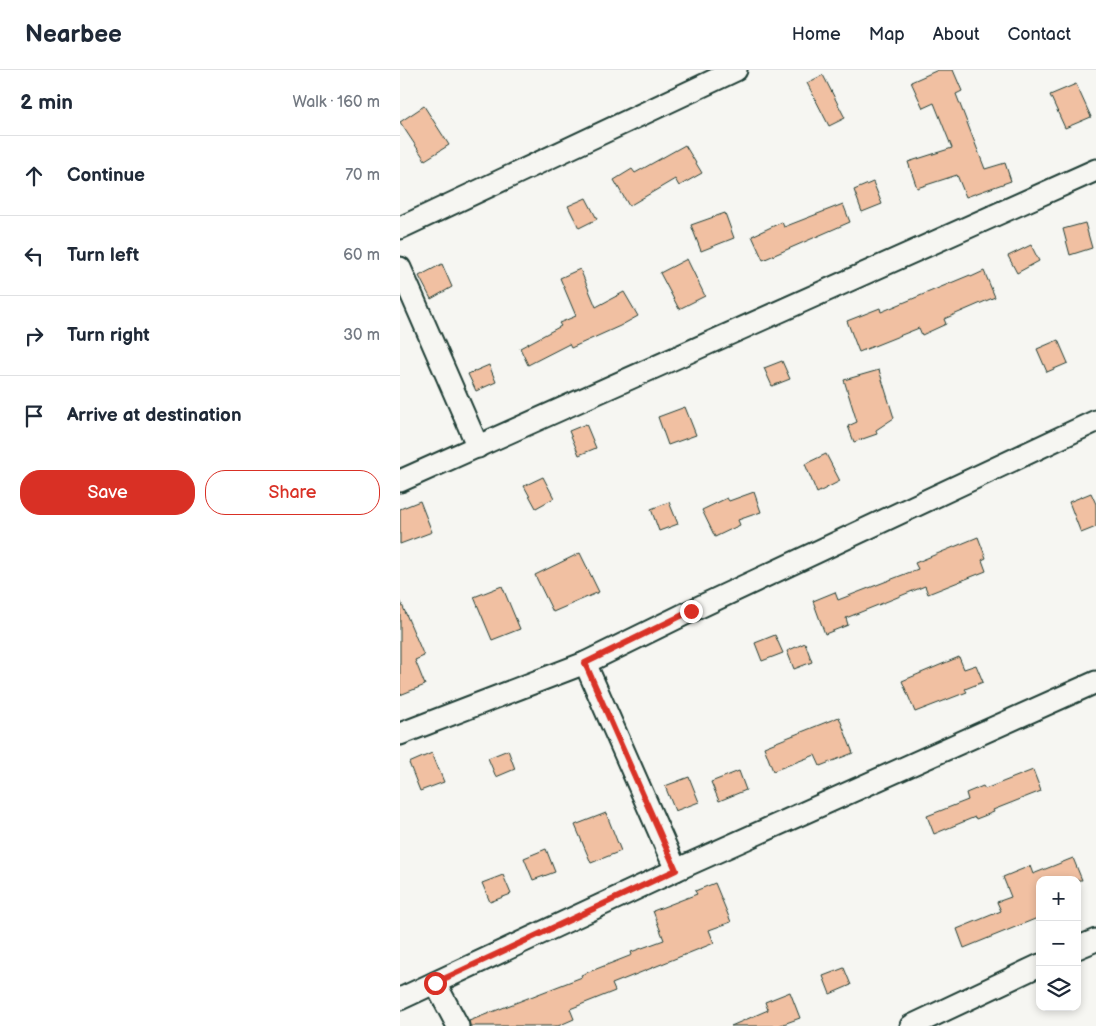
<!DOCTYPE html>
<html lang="en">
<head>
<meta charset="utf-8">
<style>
  :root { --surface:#fff; --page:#f6f6f7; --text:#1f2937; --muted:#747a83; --line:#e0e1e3; --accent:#d93025 }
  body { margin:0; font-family:"Balsamiq Sans",sans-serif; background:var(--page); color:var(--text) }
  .controls { position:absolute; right:15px; bottom:15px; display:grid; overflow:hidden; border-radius:10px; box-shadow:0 2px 8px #0003 }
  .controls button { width:45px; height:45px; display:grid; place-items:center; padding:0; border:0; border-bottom:1px solid var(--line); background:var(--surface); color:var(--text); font:25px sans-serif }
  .stop { position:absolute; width:15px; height:15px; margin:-11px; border:4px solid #d93025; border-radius:50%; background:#fff }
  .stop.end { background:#d93025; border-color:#fff; box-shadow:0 1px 5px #0008 }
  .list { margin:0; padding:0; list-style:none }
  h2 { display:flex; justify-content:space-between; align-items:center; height:65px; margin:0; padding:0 20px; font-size:21px }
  h2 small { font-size:16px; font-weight:400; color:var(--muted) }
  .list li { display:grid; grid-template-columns:32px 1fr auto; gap:15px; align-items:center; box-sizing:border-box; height:80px; padding:0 20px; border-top:1px solid var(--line) }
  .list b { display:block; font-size:19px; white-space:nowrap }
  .list em { font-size:16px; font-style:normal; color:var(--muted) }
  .actions { display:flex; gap:10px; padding:15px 20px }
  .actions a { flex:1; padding:11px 0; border:1px solid var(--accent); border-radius:20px; text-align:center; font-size:18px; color:var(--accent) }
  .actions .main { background:var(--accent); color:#fff }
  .icon { flex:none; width:28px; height:28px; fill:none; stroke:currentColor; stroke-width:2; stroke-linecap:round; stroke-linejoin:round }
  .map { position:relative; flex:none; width:696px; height:956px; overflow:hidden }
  header { display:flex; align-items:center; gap:30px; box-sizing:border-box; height:70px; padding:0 25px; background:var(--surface); border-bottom:1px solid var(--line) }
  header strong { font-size:24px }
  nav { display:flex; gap:28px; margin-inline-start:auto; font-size:18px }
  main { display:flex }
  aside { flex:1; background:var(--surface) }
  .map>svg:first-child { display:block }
  .building { fill:#f1c0a2; stroke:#1f3d34 }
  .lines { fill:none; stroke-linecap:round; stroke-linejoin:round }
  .street-casing { stroke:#1f3d34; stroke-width:25 }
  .street { stroke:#f6f6f2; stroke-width:21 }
  .route { stroke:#d93025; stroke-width:6 }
</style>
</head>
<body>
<header>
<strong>Nearbee</strong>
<nav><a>Home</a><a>Map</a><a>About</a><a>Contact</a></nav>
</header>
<main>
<aside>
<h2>2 min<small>Walk · 160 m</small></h2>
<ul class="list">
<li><svg class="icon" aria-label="ahead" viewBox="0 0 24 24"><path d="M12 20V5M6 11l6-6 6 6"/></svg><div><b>Continue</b></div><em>70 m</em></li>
<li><svg class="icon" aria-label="left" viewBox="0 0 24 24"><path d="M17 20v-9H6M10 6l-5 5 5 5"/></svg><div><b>Turn left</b></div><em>60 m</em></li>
<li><svg class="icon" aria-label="right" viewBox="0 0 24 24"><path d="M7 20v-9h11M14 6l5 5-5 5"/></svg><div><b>Turn right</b></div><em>30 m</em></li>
<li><svg class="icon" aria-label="arrive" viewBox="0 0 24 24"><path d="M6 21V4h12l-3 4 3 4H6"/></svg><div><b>Arrive at destination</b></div></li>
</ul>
<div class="actions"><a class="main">Save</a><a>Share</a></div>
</aside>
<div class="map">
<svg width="696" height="956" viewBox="0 0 696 956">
  <rect width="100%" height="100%" fill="#f6f6f2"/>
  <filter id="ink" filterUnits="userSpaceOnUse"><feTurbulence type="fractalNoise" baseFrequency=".02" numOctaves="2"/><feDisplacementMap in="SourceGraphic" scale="10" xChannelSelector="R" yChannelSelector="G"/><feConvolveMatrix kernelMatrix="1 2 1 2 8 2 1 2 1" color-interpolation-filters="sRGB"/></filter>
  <g filter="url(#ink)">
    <!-- building -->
    <g class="building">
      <polygon points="538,0 553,0 562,21 556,24 585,99 605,93 611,111 566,127 557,105 517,118 508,92 552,78 534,33 523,38 511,12"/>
      <polygon points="423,5 445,48 429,56 407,13"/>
      <polygon points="676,14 691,47 665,58 650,25"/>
      <polygon points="24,36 49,75 25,90 0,52"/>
      <polygon points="285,75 302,103 279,116 275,109 229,136 214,110 232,99 235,103"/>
      <polygon points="473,112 482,134 462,142 454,120"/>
      <polygon points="186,128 197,149 179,158 168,136"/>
      <polygon points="443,134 450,152 363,190 352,166 382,152 384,157"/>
      <polygon points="325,143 334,168 301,181 291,155"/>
      <polygon points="685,153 692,178 670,185 663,159"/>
      <polygon points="631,175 639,191 617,203 608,186"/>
      <polygon points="287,189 305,226 279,239 260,203"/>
      <polygon points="42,194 52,217 31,229 19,206"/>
      <polygon points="180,199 196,237 224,222 238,246 220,256 171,278 169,274 128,295 120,278 161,256 159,253 176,246 160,208"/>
      <polygon points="584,201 595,227 544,249 546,254 522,265 519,258 459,282 447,251 480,238 481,242 570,205 571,207"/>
      <polygon points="658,270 668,293 647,302 637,279"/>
      <polygon points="382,291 390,309 372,316 364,298"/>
      <polygon points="89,295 96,312 76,321 68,304"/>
      <polygon points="479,300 494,348 476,360 477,364 454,372 448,356 457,352 444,310"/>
      <polygon points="285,337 296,365 268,375 258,347"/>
      <polygon points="186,354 196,378 179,385 169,361"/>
      <polygon points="426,384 440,411 417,423 405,394"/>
      <polygon points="143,407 154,428 136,438 124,416"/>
      <polygon points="354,422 361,442 338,450 340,455 315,467 302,440 327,428 329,431"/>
      <polygon points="691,423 696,434 696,457 681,463 669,432"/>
      <polygon points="20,431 32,462 0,474 0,439"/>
      <polygon points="269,432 278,454 259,461 251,439"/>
      <polygon points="578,467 586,488 582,490 586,501 528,524 525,516 446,548 448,555 425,564 413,531 435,522 438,530 518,499 515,493"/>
      <polygon points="180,483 199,522 153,542 135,505"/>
      <polygon points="102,516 120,559 92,570 74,527"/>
      <polygon points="0,530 24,586 15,590 25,615 0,625"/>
      <polygon points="375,565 383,583 362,591 355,573"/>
      <polygon points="405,573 412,592 394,599 387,581"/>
      <polygon points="559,587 564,599 576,595 583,612 565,619 567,622 515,642 502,611"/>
      <polygon points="439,647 453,683 420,696 415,685 373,701 364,677"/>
      <polygon points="108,680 115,699 96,707 88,688"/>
      <polygon points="32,683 44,712 20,721 9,693"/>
      <polygon points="633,700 641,721 593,740 594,742 576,749 575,747 534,764 527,746 568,730 566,723 583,716 585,719"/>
      <polygon points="339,701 346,720 319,731 311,712"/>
      <polygon points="289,707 299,732 275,741 265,716"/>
      <polygon points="206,743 221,781 191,793 175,755"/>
      <polygon points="146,779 155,802 133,810 124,788"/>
      <polygon points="673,788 682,810 640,810 640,847 564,878 557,859 601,841 597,832 611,827 603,807 630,796 633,804"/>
      <polygon points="103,805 111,824 90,832 82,813"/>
      <polygon points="315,813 331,852 309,860 314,873 212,914 215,921 170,939 174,949 158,956 70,956 69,951 182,907 181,905 232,885 231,882 264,870 253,841 297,824 295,821"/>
      <polygon points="444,898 451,915 430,924 423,906"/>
      <polygon points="390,922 400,948 378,956 331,956 368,940 365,932"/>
    </g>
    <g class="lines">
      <defs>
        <g id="street">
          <polyline points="0,158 336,0"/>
          <polyline points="0,198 78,377"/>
          <polyline points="0,411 696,100"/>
          <polyline points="185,593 276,800"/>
          <polyline points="0,664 185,593 291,541 696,351"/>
          <polyline points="677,878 696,870"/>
          <polyline points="35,913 58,956"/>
          <polyline points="0,929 276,800 696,612"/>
          <polyline points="511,956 640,895"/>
        </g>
      </defs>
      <!-- street casing -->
      <use href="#street" class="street-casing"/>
      <!-- street -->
      <use href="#street" class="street"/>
    </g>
  </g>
  <g class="lines" filter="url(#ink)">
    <!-- route -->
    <polyline class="route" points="35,913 276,800 185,593 291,541"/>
  </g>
</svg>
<div class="controls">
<button>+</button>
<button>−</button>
<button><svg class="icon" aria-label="layers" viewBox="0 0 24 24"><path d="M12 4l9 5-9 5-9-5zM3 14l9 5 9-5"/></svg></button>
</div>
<div class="stop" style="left:35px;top:913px"></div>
<div class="stop end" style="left:291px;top:541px"></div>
</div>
</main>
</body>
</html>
